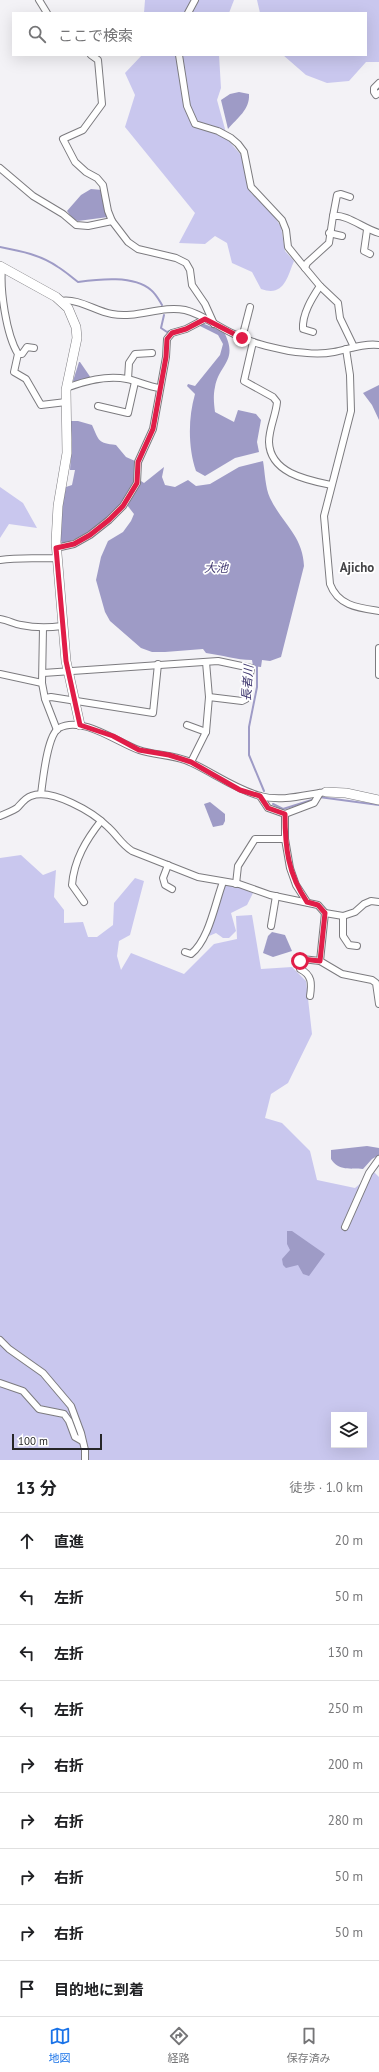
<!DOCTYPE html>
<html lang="ja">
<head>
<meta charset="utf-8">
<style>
  :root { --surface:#fff; --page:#f2f2f2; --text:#202124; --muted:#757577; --line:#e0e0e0; --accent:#1a73e8 }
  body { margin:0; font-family:"PT Sans","Noto Sans JP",sans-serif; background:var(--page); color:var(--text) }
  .controls { position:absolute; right:12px; bottom:12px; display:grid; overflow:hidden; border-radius:0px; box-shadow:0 4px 16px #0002 }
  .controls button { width:36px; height:36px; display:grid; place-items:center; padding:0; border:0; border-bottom:1px solid var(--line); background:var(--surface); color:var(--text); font:20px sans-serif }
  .scale { position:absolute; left:12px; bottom:10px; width:90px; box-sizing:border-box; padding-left:4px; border:2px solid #262628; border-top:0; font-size:11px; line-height:14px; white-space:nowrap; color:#262628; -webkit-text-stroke:3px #fff; paint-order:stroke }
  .stop { position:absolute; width:12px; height:12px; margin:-9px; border:3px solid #e11d48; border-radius:50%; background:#fff }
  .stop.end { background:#e11d48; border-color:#fff; box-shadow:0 1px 4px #0008 }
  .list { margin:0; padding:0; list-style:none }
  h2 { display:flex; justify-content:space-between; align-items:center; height:52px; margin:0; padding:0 16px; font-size:17px }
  h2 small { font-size:13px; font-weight:400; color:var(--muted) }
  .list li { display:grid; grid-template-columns:26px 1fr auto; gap:12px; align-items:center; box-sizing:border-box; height:56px; padding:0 16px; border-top:1px solid var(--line) }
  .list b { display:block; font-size:15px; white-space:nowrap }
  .list em { font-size:13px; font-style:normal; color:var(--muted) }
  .icon { flex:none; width:22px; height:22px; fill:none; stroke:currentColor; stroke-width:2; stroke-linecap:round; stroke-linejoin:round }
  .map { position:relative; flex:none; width:379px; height:1460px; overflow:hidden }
  .search { position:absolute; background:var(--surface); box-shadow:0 4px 16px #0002; left:12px; right:12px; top:12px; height:44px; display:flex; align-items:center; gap:10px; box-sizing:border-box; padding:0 14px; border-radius:0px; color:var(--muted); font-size:15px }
  .sheet { height:556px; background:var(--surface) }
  nav { display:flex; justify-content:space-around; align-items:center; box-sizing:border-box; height:56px; border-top:1px solid var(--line); background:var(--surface); font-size:11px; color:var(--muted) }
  nav a { display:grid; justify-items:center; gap:2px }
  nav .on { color:var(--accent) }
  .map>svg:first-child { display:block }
  .green { fill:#c9c7ee; fill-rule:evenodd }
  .water { fill:#9e9bc6 }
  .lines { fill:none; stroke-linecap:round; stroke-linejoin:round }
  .stream { stroke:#9e9bc6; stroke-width:2 }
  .street-casing { stroke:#7c7b7f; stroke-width:8 }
  .secondary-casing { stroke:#7c7b7f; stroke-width:10 }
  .street { stroke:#fff; stroke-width:6 }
  .secondary { stroke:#fff; stroke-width:9 }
  .route { stroke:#e11d48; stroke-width:5 }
  .labels { text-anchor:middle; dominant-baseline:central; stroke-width:3.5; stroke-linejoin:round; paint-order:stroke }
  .water-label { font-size:12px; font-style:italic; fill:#413970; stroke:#fff }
  .quarter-label { font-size:13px; font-weight:bold; fill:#454548; stroke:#fff }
</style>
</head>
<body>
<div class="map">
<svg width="379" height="1460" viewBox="0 0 379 1460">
  <rect width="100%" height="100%" fill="#f3f2f6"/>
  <!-- green -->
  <g class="green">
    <polygon points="145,0 234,0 229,13 144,13"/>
    <polygon points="257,0 379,0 379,62 366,62 349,81 327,83 306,75 283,55 366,55 366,13 260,13"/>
    <path d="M142,55H219L221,88L217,100L228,140L241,155L251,193L271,211L281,227L285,251L294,261C287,278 284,297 261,289L252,272L232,263L227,243L215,236L205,244L179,243L195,213L125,127L135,95L125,73Z"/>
    <polygon points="0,487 23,503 37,528 9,524 0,538"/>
    <path d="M21,855L43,875L56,870L54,897L64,910V923L83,922L88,937H97L113,925L114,903L135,878L144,881L130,935L119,941L117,956L121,970L131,953L184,974L214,944L237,939L236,916L252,915L261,969L292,967L306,981L312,1034L288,1083L271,1094L265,1118L282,1123L310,1151L317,1180L355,1188L374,1172L379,1177V1460H0V858ZM334,1415H364V1445H334Z"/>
    <polygon points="223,886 237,886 253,893 247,905 231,913 236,931 229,938 223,938 216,933 209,936"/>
  </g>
  <!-- water -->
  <g class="water">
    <path d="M239,92L249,94C250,110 237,118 228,129L221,100L230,94Z"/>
    <polygon points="91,189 102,190 108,217 78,221 73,219 67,211 81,195"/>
    <path d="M202,323L224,332C239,361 219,364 215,387C213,396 214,404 215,412L234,422L238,410L256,414L261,420L257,442L259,452L235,458L205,476L196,471C188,448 188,418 195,394L187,386L188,384L195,386L220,355L223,344L218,335L198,325Z"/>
    <polygon points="79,362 80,362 91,378 75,382 73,381"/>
    <polygon points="379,385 379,420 372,405 363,393"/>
    <path d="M70,421H78L92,425C99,441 98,443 116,445L126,457L135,461C135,468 137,477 135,483C126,509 88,537 62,544C56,528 63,504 66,487L72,485L75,470H70L72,440Z"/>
    <path d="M263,461C265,472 265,487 270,498C282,523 303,536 304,566L281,657L270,661L262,660L261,667L253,666L252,660C236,660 222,655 206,653L203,649L165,652H152L141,648L110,621L105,612L96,580L101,557L108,541L123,532L131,521L134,514L127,505L141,481L144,483L164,467L162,477L165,485L175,487L188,480L196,486L210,484L239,467Z"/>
    <polygon points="210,802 225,814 225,821 223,825 213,827 204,804"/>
    <polygon points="272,932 285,935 292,951 273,957 263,953 268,936"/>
    <path d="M367,1146L379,1148V1155L372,1159L363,1169C351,1168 338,1171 331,1159V1150Z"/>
    <polygon points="287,1231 292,1231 325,1254 309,1276 303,1274 298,1265 286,1268 283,1265 282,1259 290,1250 287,1244"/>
  </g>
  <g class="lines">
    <!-- stream -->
    <g class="stream">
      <path d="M0,247C21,251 41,255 58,267C65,271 71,277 78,282C99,279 134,275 151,290C156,294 159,300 162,305"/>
      <polyline points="164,315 161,328 167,332 173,330"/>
      <polyline points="257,664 257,687 249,727 249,755 264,791"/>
      <polyline points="319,797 379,805"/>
      <polyline points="273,804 283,809 315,799"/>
    </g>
    <defs>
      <g id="street">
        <polyline points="39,0 47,13"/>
        <polyline points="188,13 195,0"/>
        <polyline points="91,55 98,60 102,104 83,130 63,139 75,162 86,172 97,178 103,185 108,211 112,221 128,242 138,249 176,258 186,263 190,270 192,285 205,304 214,324"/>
        <polyline points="179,55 187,106 195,124 218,131 231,138 238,144 244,152 251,187 282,220 286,230 288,247 305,268"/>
        <polyline points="379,83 374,88 374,92 376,95 379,93"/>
        <polyline points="0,168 33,196 63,214 76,225 88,226 112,221"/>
        <polyline points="333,216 337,195 341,194 350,197"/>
        <polyline points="367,230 364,251 370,254"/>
        <polyline points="329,233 342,236"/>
        <path d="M2,268C0,290 6,334 18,354L14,372L26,379L41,405L66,402"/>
        <path d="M60,301C80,298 94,311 112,314C137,319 161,305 185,310C202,314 218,327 234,334C251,343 270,347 289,351C304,353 319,355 334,352C349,349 364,343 379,345"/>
        <path d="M313,332L303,329C302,314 312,298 320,286"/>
        <polyline points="242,338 250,307"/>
        <path d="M253,342L244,381L273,397L277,402C276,415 269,428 269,442C270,473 307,480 331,485"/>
        <path d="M354,347L340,318L338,303L320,286L305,268L307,263L329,243L333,216C347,214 364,229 379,233"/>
        <path d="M346,349L350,375L351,411L324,516L330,584C338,606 359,608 379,611"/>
        <polyline points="18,354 22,354 27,347 34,348"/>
        <polyline points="128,379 129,363 135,354 152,353"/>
        <path d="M66,388C85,381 106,375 127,379C138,381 148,387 160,388"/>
        <polyline points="98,406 128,413 135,382"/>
        <polyline points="56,548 74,544 90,535 109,520 123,506 137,483 138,462 153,429 166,357 167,339 172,333 186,329 205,319"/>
        <path d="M0,560C19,557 38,559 57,558"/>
        <path d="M0,619C8,620 14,624 21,625C35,628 48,628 62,626"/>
        <polyline points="43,628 42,683 45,699 57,730"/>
        <polyline points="379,648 379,675"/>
        <polyline points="206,662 209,697"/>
        <polyline points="43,673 218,661 251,668 246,699 242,701 209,697 206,732 191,762"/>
        <polyline points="0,674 42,683"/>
        <polyline points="45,698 51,697 153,713 158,664"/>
        <polyline points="187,725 206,732"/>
        <path d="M41,794C43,780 47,735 59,728C82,715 118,743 139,750C156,756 175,754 192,763C215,774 235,789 260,796C282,802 304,795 326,792"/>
        <polyline points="260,796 268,808 285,814 314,803 320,793"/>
        <path d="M0,816C5,814 12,811 17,808C21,804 25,798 31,796C52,788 93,812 108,827C117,835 121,844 132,851L198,877L239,884L270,895L318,905L325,913L343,916L355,912L364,904L371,901L379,902"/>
        <polyline points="285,839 290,868 296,885 307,902"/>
        <polyline points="168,865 163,878 165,885 172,889"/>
        <polyline points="236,884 238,866 255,839 285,839 285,814"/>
        <path d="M84,902L72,885C74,860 86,840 101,821"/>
        <polyline points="325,913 320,961 342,974 372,980 376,983 379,1004"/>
        <polyline points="343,916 343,936 349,945 357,946"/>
        <polyline points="271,926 276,896"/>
        <path d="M185,952L191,954C209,940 215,903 223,882"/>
        <path d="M310,996C312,983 312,975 300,969L299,964L302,959L320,961"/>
        <polyline points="345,1227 369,1173 379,1159"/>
        <polyline points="0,1340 9,1349 43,1373 71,1406 81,1433 85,1450 85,1460"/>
        <polyline points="0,1383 23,1391 39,1409 64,1414 69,1421 75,1437 82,1441"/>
      </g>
      <g id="secondary">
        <polyline points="0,266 56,297 68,308 76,327 77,338 66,390 67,453 58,506 56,542 66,661 80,725"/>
        <polyline points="326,792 346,793 379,800"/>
      </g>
    </defs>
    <!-- street casing -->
    <use href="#street" class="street-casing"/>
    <!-- secondary casing -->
    <use href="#secondary" class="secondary-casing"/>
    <!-- street -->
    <use href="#street" class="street"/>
    <!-- secondary -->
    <use href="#secondary" class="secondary"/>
  </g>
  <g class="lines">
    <!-- route -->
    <path class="route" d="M242,338L205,319L186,329L172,333L167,339L166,357L153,429L138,462L137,483L123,506L109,520L90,535L74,544L56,548L66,661L80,725L113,736L139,750L169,755L191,762L240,790L260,796L268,808L285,814C285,848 288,874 307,902L318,905L325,913L320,961L302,959L300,961"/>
  </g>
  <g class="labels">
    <!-- water labels -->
    <g class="water-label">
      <text x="216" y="567">大池</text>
      <text transform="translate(247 683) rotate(-86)">長者川</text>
    </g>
    <!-- quarter labels -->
    <g class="quarter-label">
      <text x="357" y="567">Ajicho</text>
    </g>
  </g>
</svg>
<div class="controls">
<button><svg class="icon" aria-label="layers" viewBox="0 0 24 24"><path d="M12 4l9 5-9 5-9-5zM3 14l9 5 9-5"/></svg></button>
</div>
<div class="scale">100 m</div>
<div class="stop" style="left:300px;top:961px"></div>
<div class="stop end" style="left:242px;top:338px"></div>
<div class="search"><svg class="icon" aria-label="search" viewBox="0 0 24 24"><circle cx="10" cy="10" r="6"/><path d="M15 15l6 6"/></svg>ここで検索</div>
</div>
<section class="sheet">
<h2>13 分<small>徒歩 · 1.0 km</small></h2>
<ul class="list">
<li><svg class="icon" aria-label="ahead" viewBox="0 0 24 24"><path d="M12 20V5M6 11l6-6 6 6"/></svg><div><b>直進</b></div><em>20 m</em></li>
<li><svg class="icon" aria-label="left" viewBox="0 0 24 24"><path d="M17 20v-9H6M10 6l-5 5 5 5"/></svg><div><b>左折</b></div><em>50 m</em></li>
<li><svg class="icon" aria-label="left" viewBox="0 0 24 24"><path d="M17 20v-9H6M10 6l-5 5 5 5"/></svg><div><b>左折</b></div><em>130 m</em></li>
<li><svg class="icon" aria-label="left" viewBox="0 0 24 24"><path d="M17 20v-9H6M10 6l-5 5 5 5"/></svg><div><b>左折</b></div><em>250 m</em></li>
<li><svg class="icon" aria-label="right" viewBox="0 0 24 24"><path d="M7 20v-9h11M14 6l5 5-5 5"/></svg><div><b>右折</b></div><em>200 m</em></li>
<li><svg class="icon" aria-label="right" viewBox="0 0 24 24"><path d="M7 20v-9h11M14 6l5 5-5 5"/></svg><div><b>右折</b></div><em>280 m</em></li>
<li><svg class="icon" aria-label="right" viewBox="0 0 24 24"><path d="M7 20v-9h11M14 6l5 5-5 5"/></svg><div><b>右折</b></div><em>50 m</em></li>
<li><svg class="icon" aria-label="right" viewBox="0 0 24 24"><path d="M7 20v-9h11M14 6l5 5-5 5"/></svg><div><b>右折</b></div><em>50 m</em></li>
<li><svg class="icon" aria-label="arrive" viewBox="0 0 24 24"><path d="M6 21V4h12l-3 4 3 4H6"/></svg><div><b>目的地に到着</b></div></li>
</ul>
</section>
<nav>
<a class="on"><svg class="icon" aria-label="map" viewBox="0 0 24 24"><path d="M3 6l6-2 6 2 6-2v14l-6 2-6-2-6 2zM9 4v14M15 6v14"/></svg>地図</a>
<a><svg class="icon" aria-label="directions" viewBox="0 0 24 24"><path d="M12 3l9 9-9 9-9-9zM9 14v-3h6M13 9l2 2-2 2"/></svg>経路</a>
<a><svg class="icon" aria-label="saved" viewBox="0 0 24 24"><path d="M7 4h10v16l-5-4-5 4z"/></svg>保存済み</a>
</nav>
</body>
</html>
